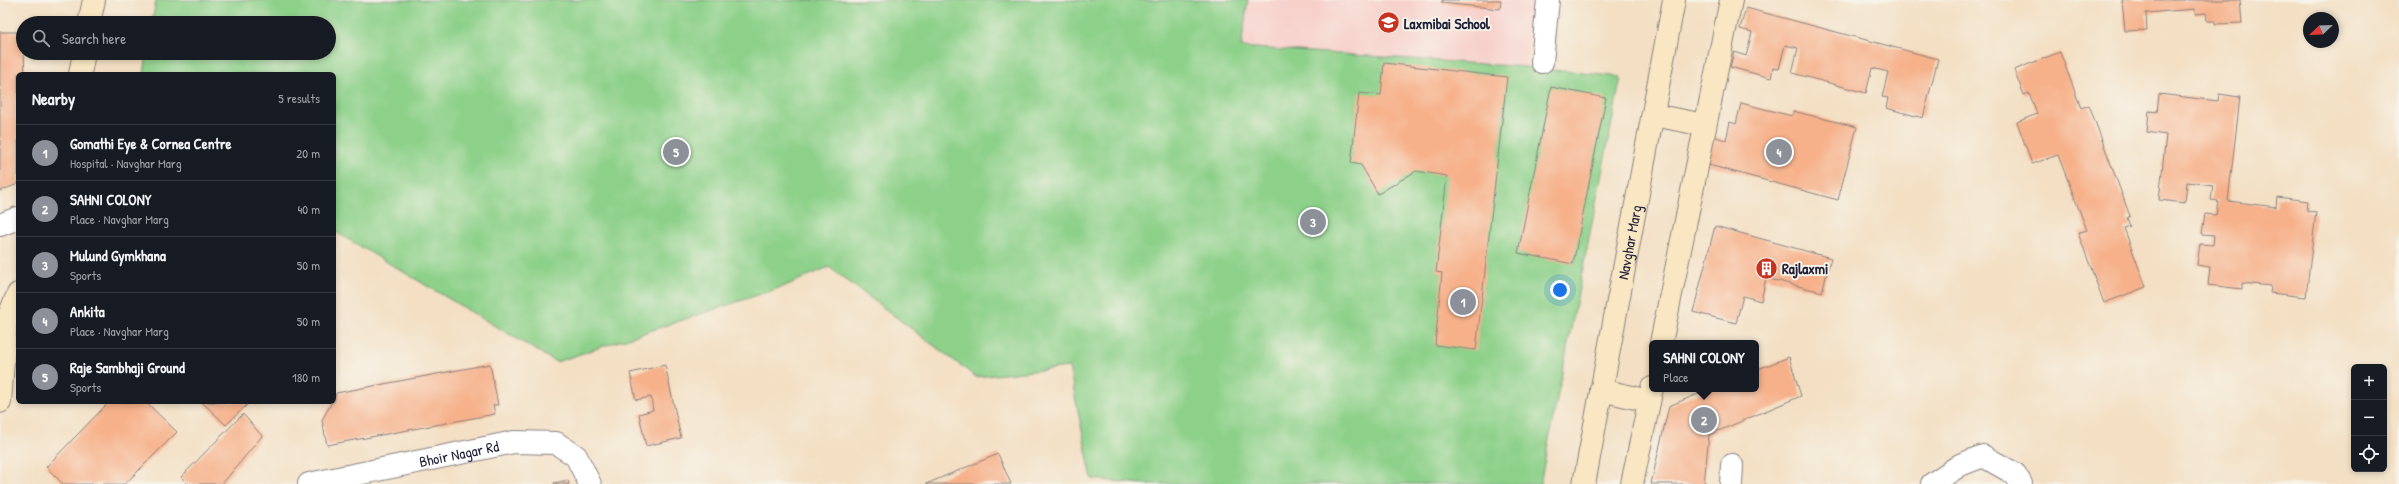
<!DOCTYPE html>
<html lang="en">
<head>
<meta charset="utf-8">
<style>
  :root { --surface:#171b24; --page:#20242c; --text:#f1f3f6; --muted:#9ea1a6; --line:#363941; --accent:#8c9099 }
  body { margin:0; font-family:"Patrick Hand",sans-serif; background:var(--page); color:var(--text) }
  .controls { position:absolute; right:12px; bottom:12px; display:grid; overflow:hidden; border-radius:6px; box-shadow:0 2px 6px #0003 }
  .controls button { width:36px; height:36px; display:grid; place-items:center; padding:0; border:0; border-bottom:1px solid var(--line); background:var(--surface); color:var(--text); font:20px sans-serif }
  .compass { position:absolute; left:2303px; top:12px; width:36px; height:36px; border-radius:50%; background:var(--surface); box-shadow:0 2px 6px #0003; rotate:247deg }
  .you { position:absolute; left:1560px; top:290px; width:14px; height:14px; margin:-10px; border:3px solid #fff; border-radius:50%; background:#1a73e8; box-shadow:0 0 0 6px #1a73e833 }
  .badge { display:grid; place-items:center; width:26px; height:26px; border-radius:50%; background:var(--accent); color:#fff; font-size:13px; font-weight:700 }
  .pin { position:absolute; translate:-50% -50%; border:2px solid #fff; box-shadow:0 1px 4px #0006 }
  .popup { position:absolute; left:1649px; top:340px; width:110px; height:52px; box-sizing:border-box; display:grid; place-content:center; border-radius:6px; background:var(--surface); filter:drop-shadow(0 1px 3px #0005); font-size:13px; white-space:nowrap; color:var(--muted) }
  .popup b { font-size:15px; color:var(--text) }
  .popup::after { content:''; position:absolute; left:50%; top:100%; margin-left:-8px; border:8px solid transparent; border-top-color:var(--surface) }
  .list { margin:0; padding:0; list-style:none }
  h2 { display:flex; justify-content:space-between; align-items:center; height:52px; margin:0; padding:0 16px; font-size:17px }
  h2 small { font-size:13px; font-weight:400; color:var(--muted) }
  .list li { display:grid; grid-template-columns:26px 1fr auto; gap:12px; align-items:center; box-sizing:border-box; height:56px; padding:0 16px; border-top:1px solid var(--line) }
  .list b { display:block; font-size:15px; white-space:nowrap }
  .list p { margin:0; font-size:13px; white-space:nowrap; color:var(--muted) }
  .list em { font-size:13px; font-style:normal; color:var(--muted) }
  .icon { flex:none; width:22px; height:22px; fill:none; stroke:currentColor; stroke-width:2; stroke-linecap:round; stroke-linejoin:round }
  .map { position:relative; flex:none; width:2399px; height:484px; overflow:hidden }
  .search { position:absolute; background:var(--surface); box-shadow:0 2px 6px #0003; left:16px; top:16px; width:320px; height:44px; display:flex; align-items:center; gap:10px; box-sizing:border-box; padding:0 14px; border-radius:22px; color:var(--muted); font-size:15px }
  .panel { position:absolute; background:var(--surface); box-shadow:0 2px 6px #0003; left:16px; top:72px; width:320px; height:332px; border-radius:6px }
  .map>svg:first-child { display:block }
  .built { fill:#f7d0ca }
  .green { fill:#8cd089; stroke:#577962 }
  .building { fill:#f6b18a }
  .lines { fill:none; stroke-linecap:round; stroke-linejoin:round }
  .street-casing { stroke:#8a807f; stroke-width:24 }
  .secondary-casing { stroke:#8a807f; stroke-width:24 }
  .street { stroke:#fff; stroke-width:22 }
  .secondary { stroke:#f9e7c3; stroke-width:22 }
  .labels { text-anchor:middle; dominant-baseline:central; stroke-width:4; stroke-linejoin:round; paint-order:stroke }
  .poi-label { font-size:15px; font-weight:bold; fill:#22223b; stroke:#f7f3e8; text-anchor:start }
  .street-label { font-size:15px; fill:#22223b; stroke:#f7f3e8 }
</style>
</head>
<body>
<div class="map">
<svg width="2399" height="484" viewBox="0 0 2399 484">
  <rect width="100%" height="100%" fill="#f7f3e8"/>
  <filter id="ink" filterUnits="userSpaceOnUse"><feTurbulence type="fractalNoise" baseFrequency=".025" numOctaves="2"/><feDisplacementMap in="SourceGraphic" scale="8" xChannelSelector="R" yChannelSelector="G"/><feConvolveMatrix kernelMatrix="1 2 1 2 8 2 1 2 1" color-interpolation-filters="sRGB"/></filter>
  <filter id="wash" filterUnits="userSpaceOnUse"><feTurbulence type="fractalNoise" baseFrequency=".012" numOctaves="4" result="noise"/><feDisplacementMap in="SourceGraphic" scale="16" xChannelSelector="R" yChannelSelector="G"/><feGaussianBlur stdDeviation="0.9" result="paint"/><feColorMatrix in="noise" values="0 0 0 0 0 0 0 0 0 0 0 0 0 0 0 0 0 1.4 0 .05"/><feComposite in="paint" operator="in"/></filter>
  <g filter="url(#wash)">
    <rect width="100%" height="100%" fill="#f3dfc3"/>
    <!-- built -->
    <polygon class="built" points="1248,0 1534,0 1525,67 1241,47"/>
    <!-- green -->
    <polygon class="green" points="156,0 1248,0 1241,47 1525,67 1621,77 1540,484 1143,484 1092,479 1069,367 976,377 829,267 785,286 556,362 334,231 334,74 144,74 147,53 329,53 329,23 152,23"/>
    <g id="blocks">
      <!-- building -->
      <g class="building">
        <polygon points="1442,0 1501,0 1500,9 1442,3"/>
        <polygon points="2122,0 2240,0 2242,23 2215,24 2215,21 2207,21 2206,13 2195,14 2195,9 2146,13 2147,30 2125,31"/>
        <polygon points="1746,8 1938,59 1923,118 1886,108 1888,98 1882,97 1888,72 1872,68 1866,93 1792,73 1798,48 1785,45 1779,69 1773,68 1771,78 1730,67 1734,52 1746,56 1752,32 1740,29"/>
        <polygon points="0,32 23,32 25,74 18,74 18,184 0,191"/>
        <polygon points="2060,52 2081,108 2089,105 2130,216 2127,218 2130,226 2124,228 2146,287 2104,303 2078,233 2087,230 2058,155 2032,164 2017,122 2037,114 2029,93 2024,95 2014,70"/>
        <polygon points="1384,63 1507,77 1476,350 1435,345 1442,273 1436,272 1447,176 1416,171 1378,194 1361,165 1351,163 1359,93 1381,95"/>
        <polygon points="1551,87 1606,98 1573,264 1518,253"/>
        <polygon points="2159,94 2218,101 2219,94 2240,97 2228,201 2276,207 2277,197 2308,201 2307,211 2316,212 2306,297 2270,293 2271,286 2242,283 2242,289 2208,285 2210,267 2197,265 2200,244 2213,245 2214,235 2202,234 2205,214 2216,215 2218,201 2211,200 2213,185 2187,182 2185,203 2159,200 2166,135 2147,132 2149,111 2157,112"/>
        <polygon points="1741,103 1792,116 1793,111 1857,127 1838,200 1705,164 1712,136 1726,140 1730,122 1736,124"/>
        <polygon points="1715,226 1831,258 1822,292 1766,278 1761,301 1743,296 1736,323 1693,312"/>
        <polygon points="1789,357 1801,396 1709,435 1704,484 1651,484 1669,406 1710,389 1756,389 1756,370"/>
        <polygon points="490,364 498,405 493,405 495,414 327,445 322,420 332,402 334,402 336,393"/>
        <polygon points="665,365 681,438 646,446 639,414 653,410 651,397 636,400 630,373"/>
        <polygon points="109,402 146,402 177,432 125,484 63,484 46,467"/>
        <polygon points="202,402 250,402 226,425"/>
        <polygon points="243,414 262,436 222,484 188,484 181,477"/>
        <polygon points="998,454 1011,484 926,484"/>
        <polygon points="568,480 569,484 554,484 554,483"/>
      </g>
    </g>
  </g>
  <g filter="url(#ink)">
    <use href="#blocks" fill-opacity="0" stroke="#8a807f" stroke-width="1"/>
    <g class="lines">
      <defs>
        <g id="street">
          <polyline points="1542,62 1548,0"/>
          <polyline points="0,225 18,218"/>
          <path id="s1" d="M309,484L514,442L556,443L576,456L590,484"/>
          <polyline points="1731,484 1732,465"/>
          <polyline points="1932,484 1960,465 1983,456 2015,474 2021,484"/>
        </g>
        <g id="secondary">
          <polyline points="89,23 94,0"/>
          <polyline points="80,74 84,53"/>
          <polyline points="1653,115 1705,125"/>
          <polyline points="1661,343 1731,0"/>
          <polyline points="1601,390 1649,401"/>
          <polyline points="0,402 6,322 18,294"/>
          <path id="s2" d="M1584,484L1674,0"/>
          <polyline points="1632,484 1652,388"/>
        </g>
      </defs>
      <!-- street casing -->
      <use href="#street" class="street-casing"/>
      <!-- secondary casing -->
      <use href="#secondary" class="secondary-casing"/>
      <!-- street -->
      <use href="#street" class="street"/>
      <!-- secondary -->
      <use href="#secondary" class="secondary"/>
    </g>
  </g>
  <!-- icons -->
  <defs>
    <symbol id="school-disc" viewBox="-11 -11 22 22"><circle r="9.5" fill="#c8321e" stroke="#f7f3e8"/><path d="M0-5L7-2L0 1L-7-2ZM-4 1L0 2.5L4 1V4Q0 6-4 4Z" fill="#fff"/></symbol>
    <symbol id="building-disc" viewBox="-11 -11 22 22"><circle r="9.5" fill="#c8321e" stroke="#f7f3e8"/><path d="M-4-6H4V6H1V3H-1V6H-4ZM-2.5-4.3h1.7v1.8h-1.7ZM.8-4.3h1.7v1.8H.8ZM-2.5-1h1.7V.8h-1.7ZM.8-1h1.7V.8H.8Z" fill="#fff"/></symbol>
  </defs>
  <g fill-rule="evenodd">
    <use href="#school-disc" x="1376" y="10" width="25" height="25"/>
    <use href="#building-disc" x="1754" y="256" width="25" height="25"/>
  </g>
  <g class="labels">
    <!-- poi labels -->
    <g class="poi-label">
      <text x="1404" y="23">Laxmibai School</text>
      <text x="1782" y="268">Rajlaxmi</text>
    </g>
    <!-- street labels -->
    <g class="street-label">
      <text stroke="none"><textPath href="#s2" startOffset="246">Navghar Marg</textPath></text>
      <text stroke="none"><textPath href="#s1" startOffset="153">Bhoir Nagar Rd</textPath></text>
    </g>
  </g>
</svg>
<div class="controls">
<button>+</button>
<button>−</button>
<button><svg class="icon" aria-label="locate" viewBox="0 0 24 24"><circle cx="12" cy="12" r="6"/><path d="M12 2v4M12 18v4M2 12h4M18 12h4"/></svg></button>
</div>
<svg class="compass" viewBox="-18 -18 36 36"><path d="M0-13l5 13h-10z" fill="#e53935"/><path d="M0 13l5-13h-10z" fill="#9ea1a6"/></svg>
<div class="you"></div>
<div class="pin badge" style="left:1463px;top:302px">1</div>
<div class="pin badge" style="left:1704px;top:420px">2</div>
<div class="popup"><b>SAHNI COLONY</b>Place</div>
<div class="pin badge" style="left:1313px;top:222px">3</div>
<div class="pin badge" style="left:1779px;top:152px">4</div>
<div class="pin badge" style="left:676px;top:152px">5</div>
<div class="search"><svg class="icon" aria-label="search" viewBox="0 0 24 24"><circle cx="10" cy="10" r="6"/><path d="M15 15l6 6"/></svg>Search here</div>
<section class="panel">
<h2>Nearby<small>5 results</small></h2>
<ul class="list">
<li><span class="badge">1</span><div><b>Gomathi Eye &amp; Cornea Centre</b><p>Hospital · Navghar Marg</p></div><em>20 m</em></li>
<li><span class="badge">2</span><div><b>SAHNI COLONY</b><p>Place · Navghar Marg</p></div><em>40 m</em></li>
<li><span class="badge">3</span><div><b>Mulund Gymkhana</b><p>Sports</p></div><em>50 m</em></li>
<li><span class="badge">4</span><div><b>Ankita</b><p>Place · Navghar Marg</p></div><em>50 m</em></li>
<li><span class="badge">5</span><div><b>Raje Sambhaji Ground</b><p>Sports</p></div><em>180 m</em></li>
</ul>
</section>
</div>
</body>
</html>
